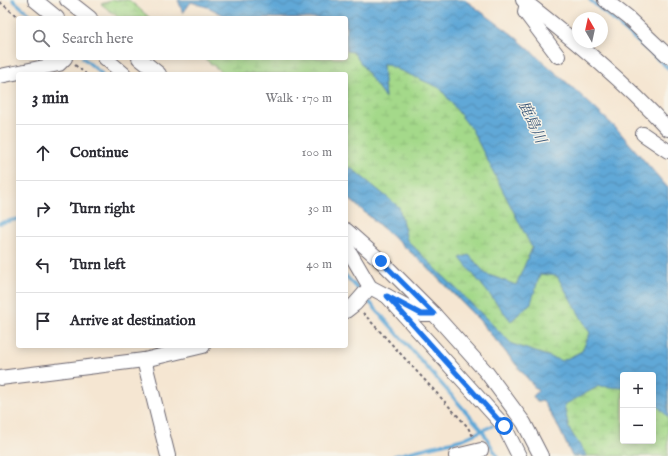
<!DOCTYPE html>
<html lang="en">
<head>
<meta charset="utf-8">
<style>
  :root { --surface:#fff; --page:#f2f2f3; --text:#2b2b33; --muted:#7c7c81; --line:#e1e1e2 }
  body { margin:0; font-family:"IM FELL English","Noto Serif JP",serif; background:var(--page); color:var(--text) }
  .controls { position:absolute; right:12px; bottom:12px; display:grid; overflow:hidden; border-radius:4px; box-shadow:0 2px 10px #0003 }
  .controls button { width:36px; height:36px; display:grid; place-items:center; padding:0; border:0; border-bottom:1px solid var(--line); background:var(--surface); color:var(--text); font:20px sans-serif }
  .compass { position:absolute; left:572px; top:12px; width:36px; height:36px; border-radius:50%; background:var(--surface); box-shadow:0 2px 10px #0003; rotate:351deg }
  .stop { position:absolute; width:12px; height:12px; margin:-9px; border:3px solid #1a73e8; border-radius:50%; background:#fff }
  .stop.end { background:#1a73e8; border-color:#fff; box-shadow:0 1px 4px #0008 }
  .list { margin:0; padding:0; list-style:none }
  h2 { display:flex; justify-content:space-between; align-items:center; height:52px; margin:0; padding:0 16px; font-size:17px }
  h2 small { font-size:13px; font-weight:400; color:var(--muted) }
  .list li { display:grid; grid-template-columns:26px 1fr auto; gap:12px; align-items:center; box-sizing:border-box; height:56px; padding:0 16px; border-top:1px solid var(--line) }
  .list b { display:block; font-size:15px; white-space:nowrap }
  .list em { font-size:13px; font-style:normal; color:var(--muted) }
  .icon { flex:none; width:22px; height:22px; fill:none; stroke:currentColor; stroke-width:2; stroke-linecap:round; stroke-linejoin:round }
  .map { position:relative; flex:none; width:668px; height:456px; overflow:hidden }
  .search { position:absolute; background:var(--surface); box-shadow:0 2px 10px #0003; left:16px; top:16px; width:332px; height:44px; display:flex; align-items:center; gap:10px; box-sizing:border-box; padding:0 14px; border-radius:4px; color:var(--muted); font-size:15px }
  .panel { position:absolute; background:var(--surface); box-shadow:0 2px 10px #0003; left:16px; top:72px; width:332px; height:276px; border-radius:4px }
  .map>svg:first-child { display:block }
  .wetland { fill:url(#wetland-marsh); stroke:#637e62 }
  .water { fill:url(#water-waves); stroke:#416589 }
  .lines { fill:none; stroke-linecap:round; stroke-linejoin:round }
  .stream { stroke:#60a8d7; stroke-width:3.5 }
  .minor-casing { stroke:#6c6770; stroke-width:16 }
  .path { stroke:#6c6770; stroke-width:2; stroke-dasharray:3 3; stroke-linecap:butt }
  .minor { stroke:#fff; stroke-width:14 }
  .route { stroke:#1a73e8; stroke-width:5 }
  .labels { text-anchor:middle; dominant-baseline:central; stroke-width:3; stroke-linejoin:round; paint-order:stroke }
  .water-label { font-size:15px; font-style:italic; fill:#3b5879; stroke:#f7f3e8 }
</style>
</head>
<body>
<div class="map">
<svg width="668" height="456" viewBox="0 0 668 456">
  <defs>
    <pattern id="wetland-marsh" width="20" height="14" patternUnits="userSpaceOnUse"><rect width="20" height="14" fill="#a4d98a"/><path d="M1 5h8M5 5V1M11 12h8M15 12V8" fill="none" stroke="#8dba78"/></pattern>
    <pattern id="water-waves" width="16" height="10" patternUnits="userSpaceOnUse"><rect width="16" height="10" fill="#60a8d7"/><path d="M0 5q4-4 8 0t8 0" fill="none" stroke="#4f88b0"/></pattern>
  </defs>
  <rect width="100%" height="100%" fill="#f7f3e8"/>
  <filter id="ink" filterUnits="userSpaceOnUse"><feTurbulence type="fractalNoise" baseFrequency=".025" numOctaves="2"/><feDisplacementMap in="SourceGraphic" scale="8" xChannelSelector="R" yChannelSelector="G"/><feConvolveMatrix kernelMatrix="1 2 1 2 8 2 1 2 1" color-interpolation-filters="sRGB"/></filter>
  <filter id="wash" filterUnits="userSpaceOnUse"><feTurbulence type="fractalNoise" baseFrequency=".012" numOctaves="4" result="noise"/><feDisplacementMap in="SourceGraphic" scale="16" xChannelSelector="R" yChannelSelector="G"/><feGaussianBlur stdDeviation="0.9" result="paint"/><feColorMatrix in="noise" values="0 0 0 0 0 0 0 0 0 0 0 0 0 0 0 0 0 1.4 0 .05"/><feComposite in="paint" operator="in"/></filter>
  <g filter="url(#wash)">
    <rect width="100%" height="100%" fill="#f5e6d2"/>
    <!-- wetland -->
    <g class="wetland">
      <polygon points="113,0 129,0 150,18 119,18 101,4"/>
      <polygon points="346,21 444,52 617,377 623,377 623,441 653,441 653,380 668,393 668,456 572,456 560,430 543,401 537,402 533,396 538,391 480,321 422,262 346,196 346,74 224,74 204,58 346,58"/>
    </g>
    <!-- water -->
    <polygon class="water" points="178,0 465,0 513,35 573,88 617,129 668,188 668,417 653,401 653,375 623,375 623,388 599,386 564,405 569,429 587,456 572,456 560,430 543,401 537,402 533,396 538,391 480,321 422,262 346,196 346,175 350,167 399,207 407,240 512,344 562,361 582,351 590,333 557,276 540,274 531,303 511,321 460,258 469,255 486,274 516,285 532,248 472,130 440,88 383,63 385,98 353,52 346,51 346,18 229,18 210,8 191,2 183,13"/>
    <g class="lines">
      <!-- stream -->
      <g class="stream">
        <polyline points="13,0 34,18"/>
        <polyline points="590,0 668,68"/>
        <polyline points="83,58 102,74"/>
        <polyline points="0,223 18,219"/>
        <polyline points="346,276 361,292"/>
        <polyline points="365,297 482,430 497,456"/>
        <polyline points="394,456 463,439 492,426"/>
      </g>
    </g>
  </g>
  <g filter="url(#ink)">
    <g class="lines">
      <defs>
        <g id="minor">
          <polyline points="35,0 57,18"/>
          <polyline points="67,0 90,18"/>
          <path d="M523,0C574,40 624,81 668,129"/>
          <polyline points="605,0 628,18 668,56"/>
          <polyline points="527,3 525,12 558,56"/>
          <polyline points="105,58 124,74"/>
          <polyline points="139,58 159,74"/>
          <polyline points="0,76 59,64 65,58"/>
          <polyline points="643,134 668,151"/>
          <polyline points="346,230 381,261 434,314 487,373 524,423 541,456"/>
          <polyline points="346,246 370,287 421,314 434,314"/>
          <polyline points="387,296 504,426 519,456"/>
          <polyline points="346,311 355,304 370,287"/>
          <polyline points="144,360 168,456"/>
          <polyline points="0,378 144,360 203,346"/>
          <polyline points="456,456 481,450"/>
        </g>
      </defs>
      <!-- minor casing -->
      <use href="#minor" class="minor-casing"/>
      <!-- path -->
      <g class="path">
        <polyline points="0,2 19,18"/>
        <polyline points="75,65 86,74"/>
        <polyline points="363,313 467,426 474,438"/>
      </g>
      <!-- minor -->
      <use href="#minor" class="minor"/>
    </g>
  </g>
  <g class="lines" filter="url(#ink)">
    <!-- route -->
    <polyline class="route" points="381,261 434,314 421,314 387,296 504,426"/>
  </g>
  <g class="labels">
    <!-- water labels -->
    <g class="water-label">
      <text transform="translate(532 122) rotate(65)">鹿島川</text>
    </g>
  </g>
</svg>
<div class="controls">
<button>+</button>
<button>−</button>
</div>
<svg class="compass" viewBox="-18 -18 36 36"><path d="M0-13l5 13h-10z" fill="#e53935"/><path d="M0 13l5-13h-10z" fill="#7c7c81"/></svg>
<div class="stop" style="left:504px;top:426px"></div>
<div class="stop end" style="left:381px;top:261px"></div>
<div class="search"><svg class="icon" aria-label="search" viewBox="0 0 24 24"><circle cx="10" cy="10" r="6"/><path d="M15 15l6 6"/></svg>Search here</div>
<section class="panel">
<h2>3 min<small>Walk · 170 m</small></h2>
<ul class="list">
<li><svg class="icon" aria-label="ahead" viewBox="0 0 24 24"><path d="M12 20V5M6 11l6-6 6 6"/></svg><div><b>Continue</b></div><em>100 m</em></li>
<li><svg class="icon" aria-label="right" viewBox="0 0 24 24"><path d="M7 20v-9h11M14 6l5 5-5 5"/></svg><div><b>Turn right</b></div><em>30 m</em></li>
<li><svg class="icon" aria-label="left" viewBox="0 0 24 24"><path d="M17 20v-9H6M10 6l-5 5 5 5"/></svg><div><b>Turn left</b></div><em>40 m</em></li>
<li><svg class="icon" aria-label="arrive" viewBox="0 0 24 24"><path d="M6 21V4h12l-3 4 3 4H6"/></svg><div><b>Arrive at destination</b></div></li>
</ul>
</section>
</div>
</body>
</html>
